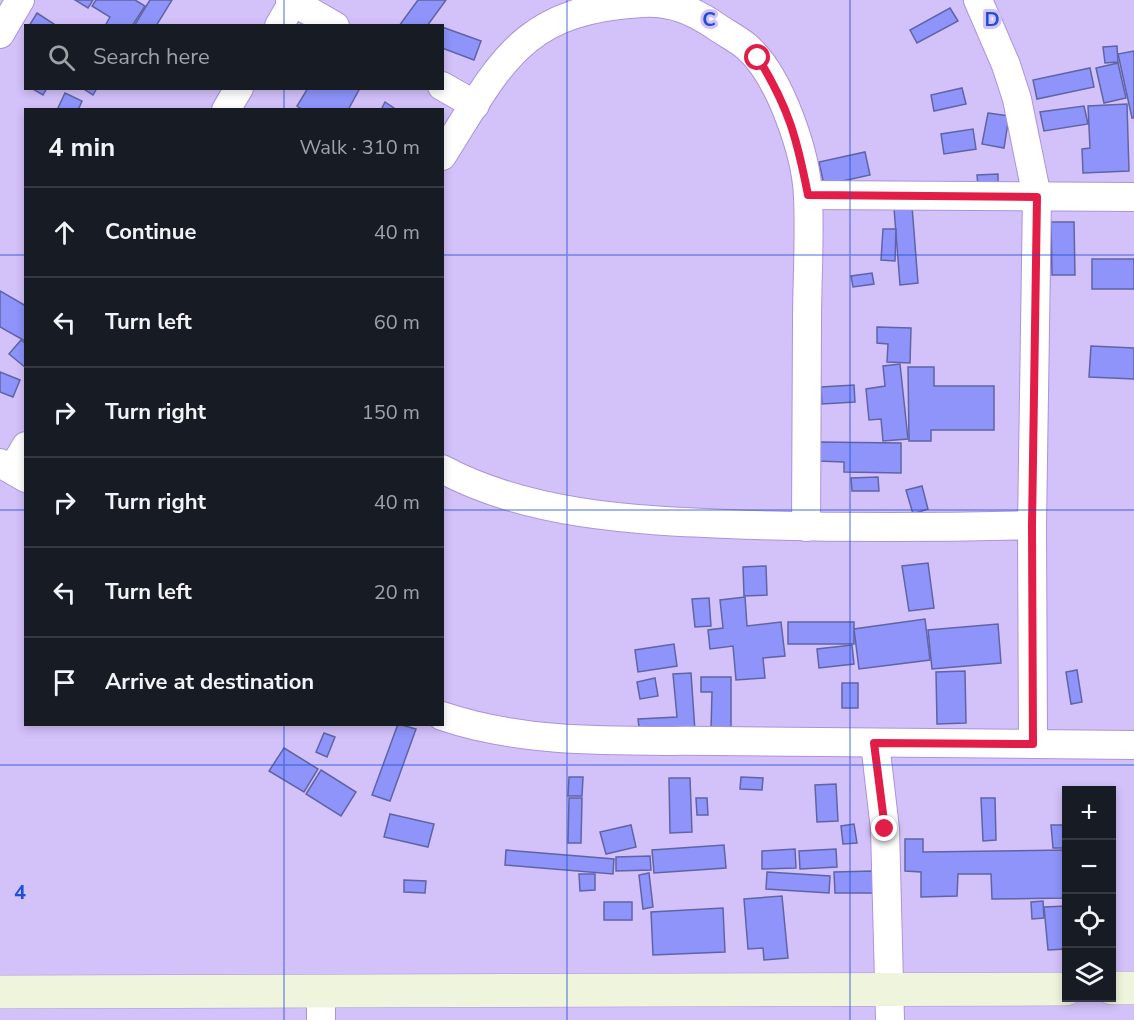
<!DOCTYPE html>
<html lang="en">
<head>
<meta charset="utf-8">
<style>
  :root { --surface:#171b24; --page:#20242c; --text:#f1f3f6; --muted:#9ea1a6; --line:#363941 }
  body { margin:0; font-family:"Nunito Sans",sans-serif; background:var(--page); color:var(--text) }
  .controls { position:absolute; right:18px; bottom:18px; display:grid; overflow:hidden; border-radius:0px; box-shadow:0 3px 9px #0003 }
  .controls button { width:54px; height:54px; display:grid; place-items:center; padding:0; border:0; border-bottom:2px solid var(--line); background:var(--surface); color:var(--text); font:30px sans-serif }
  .stop { position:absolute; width:18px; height:18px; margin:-14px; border:4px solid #e11d48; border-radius:50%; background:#fff }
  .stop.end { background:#e11d48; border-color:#fff; box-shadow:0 2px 6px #0008 }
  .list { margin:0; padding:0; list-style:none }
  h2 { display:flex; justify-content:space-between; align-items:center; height:78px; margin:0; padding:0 24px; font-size:26px }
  h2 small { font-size:20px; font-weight:400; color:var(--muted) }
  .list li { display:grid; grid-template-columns:39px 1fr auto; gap:18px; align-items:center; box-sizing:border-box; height:90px; padding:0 24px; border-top:2px solid var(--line) }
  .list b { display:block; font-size:22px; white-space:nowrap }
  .list em { font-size:20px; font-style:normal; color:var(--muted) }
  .icon { flex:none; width:33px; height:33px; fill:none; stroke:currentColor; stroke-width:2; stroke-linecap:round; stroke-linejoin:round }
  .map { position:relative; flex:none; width:1134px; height:1020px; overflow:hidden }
  .search { position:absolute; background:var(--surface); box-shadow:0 3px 9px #0003; left:24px; top:24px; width:420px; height:66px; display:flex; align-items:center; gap:15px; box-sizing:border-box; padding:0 21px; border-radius:0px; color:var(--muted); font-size:22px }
  .panel { position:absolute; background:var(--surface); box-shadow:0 3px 9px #0003; left:24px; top:108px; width:420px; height:618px; border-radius:0px }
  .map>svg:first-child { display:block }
  .building { fill:#8e94fa; stroke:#6064a4; stroke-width:1.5 }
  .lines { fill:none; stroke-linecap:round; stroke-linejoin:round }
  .minor-casing { stroke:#ab94d8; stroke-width:30 }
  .secondary-casing { stroke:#ab94d8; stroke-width:34 }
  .minor { stroke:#fff; stroke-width:28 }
  .secondary { stroke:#eff4dc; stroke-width:33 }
  .route { stroke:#e11d48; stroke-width:8 }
  .grid { fill:none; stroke:#1d4ed8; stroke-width:1.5; stroke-opacity:0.55 }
  .grid-label { font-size:20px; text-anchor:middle; font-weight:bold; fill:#1d4ed8; stroke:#d3c1fa; stroke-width:6; stroke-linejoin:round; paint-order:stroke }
</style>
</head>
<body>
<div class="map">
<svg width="1134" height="1020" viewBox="0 0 1134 1020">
  <rect width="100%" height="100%" fill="#d3c1fa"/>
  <!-- building -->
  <g class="building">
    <polygon points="75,0 93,0 88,8"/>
    <polygon points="96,0 135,0 145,6 132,26 105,26 110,17 92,6"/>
    <polygon points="150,0 172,0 156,26 134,26"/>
    <polygon points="418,0 446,0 427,26 399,26"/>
    <polygon points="950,8 958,21 917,43 910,30"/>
    <polygon points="37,13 57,26 29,26"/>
    <polygon points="442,27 481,41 474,60 442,48"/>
    <polygon points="1117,46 1118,62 1105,63 1103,47"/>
    <polygon points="1134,51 1134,118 1132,118 1118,54"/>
    <polygon points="1118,63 1126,98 1104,103 1096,68"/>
    <polygon points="1090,68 1094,87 1037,99 1033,80"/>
    <polygon points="31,88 47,88 43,95"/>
    <polygon points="82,88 97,88 93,95"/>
    <polygon points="308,88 360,88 348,110 303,110 297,106"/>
    <polygon points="962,88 966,104 934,111 931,95"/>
    <polygon points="65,93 82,101 78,110 57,110"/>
    <polygon points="385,102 397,110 381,110"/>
    <polygon points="1127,104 1129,171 1083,173 1082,149 1090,148 1088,106"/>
    <polygon points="1084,106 1088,124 1044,131 1040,112"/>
    <polygon points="988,113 1009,116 1004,148 982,144"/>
    <polygon points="973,129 976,149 944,154 941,134"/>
    <polygon points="865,152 870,175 824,185 819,162"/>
    <polygon points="998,174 998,185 978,186 977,175"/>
    <polygon points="912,206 918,283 900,285 894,208"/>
    <polygon points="1051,222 1074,222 1075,275 1052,275"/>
    <polygon points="883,229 896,229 895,261 881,260"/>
    <rect x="1092" y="259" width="42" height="30"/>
    <polygon points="872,273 874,284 853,287 851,276"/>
    <polygon points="0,291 26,306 25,341 0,327"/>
    <polygon points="877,327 911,328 910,363 887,362 888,344 877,343"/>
    <polygon points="21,340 26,344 26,368 9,354"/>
    <polygon points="1091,346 1134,348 1134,379 1089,377"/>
    <polygon points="900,364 908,439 883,441 881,419 869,420 866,389 885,386 883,366"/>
    <polygon points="908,367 934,367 934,386 994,386 994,430 931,430 931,441 909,441"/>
    <polygon points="0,372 20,380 13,397 0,392"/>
    <polygon points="854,385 855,402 822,404 821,387"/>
    <polygon points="818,442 901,443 901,473 844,472 844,462 818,461"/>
    <polygon points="878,477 879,491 852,491 851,478"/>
    <polygon points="922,486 928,509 913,514 906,490"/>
    <polygon points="928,563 934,608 909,611 902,566"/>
    <polygon points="766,566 767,595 744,596 743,567"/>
    <polygon points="745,597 747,626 781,622 785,656 763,658 765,678 736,680 733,646 710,649 708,630 723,628 720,600"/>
    <polygon points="709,598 711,626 695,627 692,599"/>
    <polygon points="925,619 930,660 859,669 854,629"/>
    <rect x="788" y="622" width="66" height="22"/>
    <polygon points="998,624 1001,663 932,669 928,630"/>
    <polygon points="674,644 677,666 638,672 635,650"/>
    <polygon points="852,645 854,664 819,668 817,649"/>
    <polygon points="1077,670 1082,702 1071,704 1066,672"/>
    <polygon points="965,671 966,723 937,724 936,672"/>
    <polygon points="691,673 695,731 640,735 638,719 677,717 673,674"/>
    <polygon points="701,677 731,677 731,731 711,730 712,692 701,692"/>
    <polygon points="655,678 658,696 640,699 637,682"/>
    <rect x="842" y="683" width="16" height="25"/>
    <polygon points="398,724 416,729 390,801 372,795"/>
    <polygon points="324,733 335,737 327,757 316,752"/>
    <polygon points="284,748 318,769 304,792 269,771"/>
    <polygon points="321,770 356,792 341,816 306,794"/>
    <polygon points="569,777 583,777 582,796 568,796"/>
    <polygon points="741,777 763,778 762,790 740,789"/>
    <polygon points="669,778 690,778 692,832 670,833"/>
    <polygon points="836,784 838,821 817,822 815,785"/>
    <polygon points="569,798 582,798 581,843 568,843"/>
    <polygon points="696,798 707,798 708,815 697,815"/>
    <polygon points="981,798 995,798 996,840 983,841"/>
    <polygon points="1065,809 1066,809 1066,848 1053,848 1051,825 1066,825"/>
    <polygon points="390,814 434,824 428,847 384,837"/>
    <polygon points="854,824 857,843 843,844 841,826"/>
    <polygon points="631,825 636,847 606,854 600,832"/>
    <polygon points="905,839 923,839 923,852 1066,850 1066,898 992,899 991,874 958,874 957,896 921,897 921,872 905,871"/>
    <polygon points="724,845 726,868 654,873 652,850"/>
    <polygon points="795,849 796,868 762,869 762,851"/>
    <polygon points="836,849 837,867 800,869 799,851"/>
    <polygon points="506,850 614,859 613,874 505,865"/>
    <polygon points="650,856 651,870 616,871 616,857"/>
    <polygon points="873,871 874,893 835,893 834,872"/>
    <polygon points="767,872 830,876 829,893 766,889"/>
    <polygon points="649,873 653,907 643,909 639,875"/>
    <polygon points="579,874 595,874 595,890 580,891"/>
    <polygon points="404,880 426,881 425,893 404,892"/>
    <polygon points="782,896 788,958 764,960 763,948 748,949 744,899"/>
    <polygon points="1043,901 1044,918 1032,919 1031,902"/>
    <rect x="604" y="902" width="28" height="18"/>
    <polygon points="1066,906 1066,949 1048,950 1044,907"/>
    <polygon points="723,908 725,952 653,955 651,912"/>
  </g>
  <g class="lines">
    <defs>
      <g id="minor">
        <polyline points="290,0 335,26"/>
        <polyline points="978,0 1006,65 1017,99 1037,197 1032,525"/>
        <polyline points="279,26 294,0"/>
        <polyline points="0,34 20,0"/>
        <polyline points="442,86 475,105"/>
        <polyline points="226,110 239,88"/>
        <path d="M442,156C501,63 520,10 642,3C671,1 694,11 717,27C727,34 739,40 747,47C780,76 806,153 808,196C810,238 807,281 807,323C807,391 806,459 806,527"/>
        <polyline points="808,195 1134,197"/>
        <polyline points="0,463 26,478"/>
        <path d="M442,469C528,515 632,520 727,524C829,528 930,528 1032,525L1033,744L1134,745"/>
        <polyline points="12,470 26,446"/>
        <path d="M442,716C531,746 626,740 718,741C823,742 928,743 1033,744"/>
        <polyline points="875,743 885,829 890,1020"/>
        <polyline points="321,990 321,1020"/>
      </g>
      <g id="secondary">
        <polyline points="1112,988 1134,988"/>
        <polyline points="0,992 1066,989"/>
      </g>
    </defs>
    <!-- minor casing -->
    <use href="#minor" class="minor-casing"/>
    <!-- secondary casing -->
    <use href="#secondary" class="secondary-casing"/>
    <!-- minor -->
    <use href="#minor" class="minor"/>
    <!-- secondary -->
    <use href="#secondary" class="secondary"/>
  </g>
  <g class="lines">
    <!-- route -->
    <path class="route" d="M758,58C789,108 797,139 808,195L1037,197L1032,525L1033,744L874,743L885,829"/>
  </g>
  <!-- grid -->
  <path class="grid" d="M284,0V26M567,0V1020M850,0V1020M284,88V110M0,255H26M442,255H1134M0,510H26M442,510H1134M284,724V1020M0,765H1134"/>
  <g class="grid-label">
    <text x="709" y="26">C</text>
    <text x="992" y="26">D</text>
    <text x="20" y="899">4</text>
  </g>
</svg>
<div class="controls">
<button>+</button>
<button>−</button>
<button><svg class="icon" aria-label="locate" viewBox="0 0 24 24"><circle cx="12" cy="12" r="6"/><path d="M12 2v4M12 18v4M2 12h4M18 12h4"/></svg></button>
<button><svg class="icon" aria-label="layers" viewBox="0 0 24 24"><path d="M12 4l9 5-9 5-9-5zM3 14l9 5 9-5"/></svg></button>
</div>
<div class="stop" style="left:758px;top:58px"></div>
<div class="stop end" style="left:885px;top:829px"></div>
<div class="search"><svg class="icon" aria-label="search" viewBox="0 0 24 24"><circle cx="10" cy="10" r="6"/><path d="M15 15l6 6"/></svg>Search here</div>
<section class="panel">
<h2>4 min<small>Walk · 310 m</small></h2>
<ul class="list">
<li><svg class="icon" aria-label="ahead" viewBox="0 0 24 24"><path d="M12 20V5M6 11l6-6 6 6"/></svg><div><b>Continue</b></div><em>40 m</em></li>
<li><svg class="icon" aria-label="left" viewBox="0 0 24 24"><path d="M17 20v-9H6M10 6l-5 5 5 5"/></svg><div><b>Turn left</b></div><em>60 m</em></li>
<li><svg class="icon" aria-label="right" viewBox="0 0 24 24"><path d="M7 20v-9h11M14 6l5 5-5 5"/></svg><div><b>Turn right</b></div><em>150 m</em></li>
<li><svg class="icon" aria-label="right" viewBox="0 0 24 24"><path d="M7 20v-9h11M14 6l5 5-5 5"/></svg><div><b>Turn right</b></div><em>40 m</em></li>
<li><svg class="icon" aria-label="left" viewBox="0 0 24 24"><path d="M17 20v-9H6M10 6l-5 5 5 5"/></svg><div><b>Turn left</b></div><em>20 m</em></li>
<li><svg class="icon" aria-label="arrive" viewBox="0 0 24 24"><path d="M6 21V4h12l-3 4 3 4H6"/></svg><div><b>Arrive at destination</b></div></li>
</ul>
</section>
</div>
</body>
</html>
